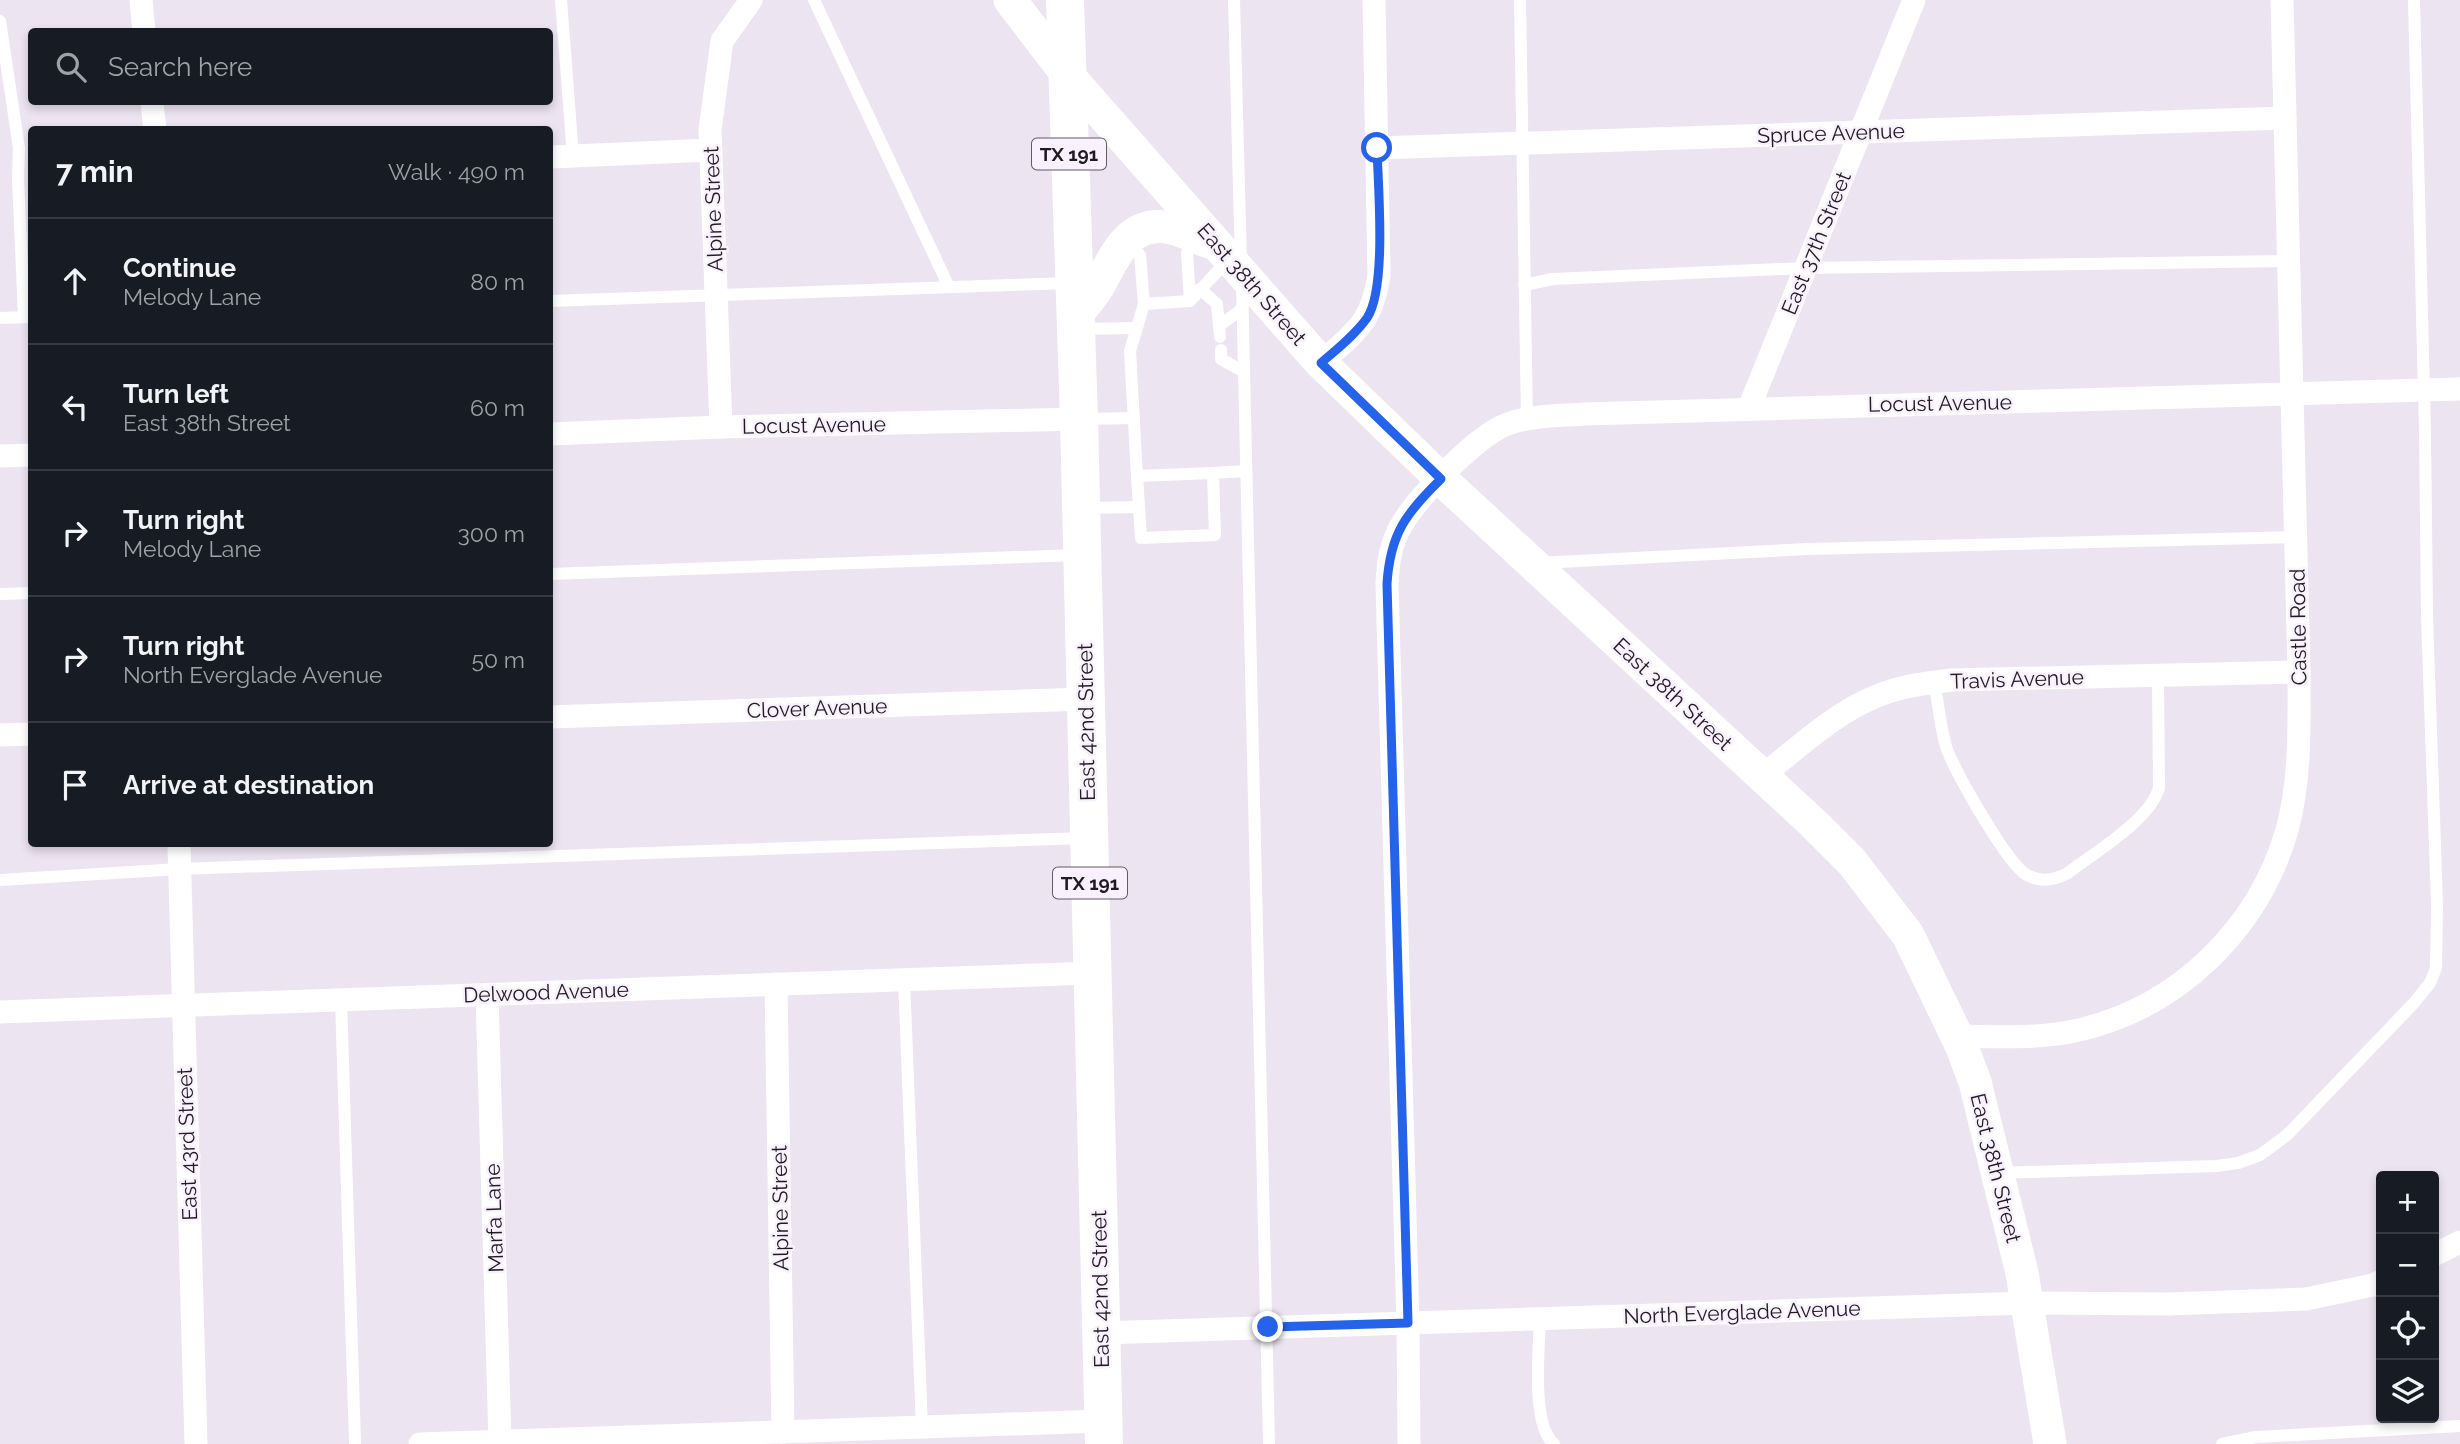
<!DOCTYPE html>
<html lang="en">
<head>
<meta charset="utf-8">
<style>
  :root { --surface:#171b24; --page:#20242c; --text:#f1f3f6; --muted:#9ea1a6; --line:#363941 }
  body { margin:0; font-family:Raleway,sans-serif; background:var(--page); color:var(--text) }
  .controls { position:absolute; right:21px; bottom:21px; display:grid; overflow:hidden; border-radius:7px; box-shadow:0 4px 10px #0003 }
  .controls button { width:63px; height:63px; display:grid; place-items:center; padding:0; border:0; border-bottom:2px solid var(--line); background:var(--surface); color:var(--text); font:35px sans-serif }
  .stop { position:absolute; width:21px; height:21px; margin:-16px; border:5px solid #2563eb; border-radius:50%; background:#fff }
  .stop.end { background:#2563eb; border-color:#fff; box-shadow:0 2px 7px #0008 }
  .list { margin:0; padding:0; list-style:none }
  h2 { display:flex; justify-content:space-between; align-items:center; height:91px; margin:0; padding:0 28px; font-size:30px }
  h2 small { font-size:23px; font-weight:400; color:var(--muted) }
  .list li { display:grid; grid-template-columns:46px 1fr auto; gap:21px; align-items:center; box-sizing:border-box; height:126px; padding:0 28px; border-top:2px solid var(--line) }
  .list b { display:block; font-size:26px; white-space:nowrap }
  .list p { margin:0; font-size:23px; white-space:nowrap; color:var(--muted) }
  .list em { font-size:23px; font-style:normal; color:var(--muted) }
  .icon { flex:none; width:38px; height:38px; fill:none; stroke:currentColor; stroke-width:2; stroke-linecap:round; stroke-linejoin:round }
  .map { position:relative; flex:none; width:2460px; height:1444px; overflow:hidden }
  .search { position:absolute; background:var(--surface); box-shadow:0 4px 10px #0003; left:28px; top:28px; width:525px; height:77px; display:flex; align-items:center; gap:18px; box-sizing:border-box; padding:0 24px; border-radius:7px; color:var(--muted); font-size:26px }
  .panel { position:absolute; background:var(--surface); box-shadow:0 4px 10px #0003; left:28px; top:126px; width:525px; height:721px; border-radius:7px }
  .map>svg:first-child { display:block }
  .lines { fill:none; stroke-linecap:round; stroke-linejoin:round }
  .lane { stroke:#fff; stroke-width:12 }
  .street { stroke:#fff; stroke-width:23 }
  .secondary { stroke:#fff; stroke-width:33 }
  .highway { stroke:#fff; stroke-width:38 }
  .route { stroke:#2563eb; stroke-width:9 }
  .labels { text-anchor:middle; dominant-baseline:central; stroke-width:5; stroke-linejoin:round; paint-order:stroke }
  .shield { fill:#faf1ff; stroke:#615b63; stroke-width:2 }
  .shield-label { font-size:19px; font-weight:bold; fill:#1f1b20 }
  .street-label { font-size:21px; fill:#1f1b20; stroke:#faf1ff }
</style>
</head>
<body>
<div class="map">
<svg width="2460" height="1444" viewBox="0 0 2460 1444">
  <rect width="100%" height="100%" fill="#ede4f1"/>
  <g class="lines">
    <!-- lane -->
    <g class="lane">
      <polyline points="561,0 573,156"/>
      <polyline points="814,0 949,287"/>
      <polyline points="1234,0 1241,262"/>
      <polyline points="1520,0 1527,420"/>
      <polyline points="0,21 19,148 18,178 24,317"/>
      <polyline points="1187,253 1190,301"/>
      <polyline points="1242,284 1269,1444"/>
      <polyline points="1524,285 1553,279 1805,268 2289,261"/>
      <polyline points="1200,289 1217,304 1219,326"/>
      <polyline points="550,301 1070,283"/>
      <polyline points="1144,304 1190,301 1227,261"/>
      <polyline points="0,318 31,317"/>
      <polyline points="1081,329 1137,328"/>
      <polyline points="1220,337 1219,326 1242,309"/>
      <polyline points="1221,350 1221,359 1244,372"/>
      <polyline points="1082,419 1134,418"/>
      <polyline points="1213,473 1246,471"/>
      <polyline points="1137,476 1139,507"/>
      <polyline points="1084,508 1139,507 1141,538 1215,535 1213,473 1137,476 1130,351 1144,304 1140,255"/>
      <polyline points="1539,563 1807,549 2296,537"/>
      <polyline points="550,574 1077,555"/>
      <polyline points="0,594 32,593"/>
      <path d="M1934,682C1939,704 1940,731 1948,752C1958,776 2007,864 2027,875C2041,883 2055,880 2068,873C2095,852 2150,820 2159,788L2158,675"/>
      <polyline points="0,880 179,869 1085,838"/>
      <polyline points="904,980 922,1427"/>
      <polyline points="341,999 355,1444"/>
      <polyline points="1998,1173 2216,1166 2238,1163 2260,1155 2287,1135 2414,1003 2430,983 2436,968 2437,905 2427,616 2425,432 2414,0"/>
      <path d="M1540,1318C1539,1348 1531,1425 1554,1444"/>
      <polyline points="2222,1444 2256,1437 2460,1426"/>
    </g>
    <!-- street -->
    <g class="street">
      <polyline points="141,0 144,32"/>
      <polyline points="152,102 155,130"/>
      <polyline points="1377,148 2285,118"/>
      <polyline points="550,157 711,150"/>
      <path d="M1321,363C1355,332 1372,323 1379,275L1374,0"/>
      <polyline points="1749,408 1914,0"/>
      <polyline points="721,427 710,130 722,41 751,0"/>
      <polyline points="550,434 721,427 1079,419"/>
      <polyline points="0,456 32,455"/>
      <polyline points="550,717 1085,699"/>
      <polyline points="0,735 32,734"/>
      <path d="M1762,776C1798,748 1834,713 1877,696C1901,686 1926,683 1952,680L2299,672"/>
      <polyline points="179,844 196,1444"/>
      <polyline points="776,984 783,1432"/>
      <polyline points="487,995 500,1441"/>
      <polyline points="0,1012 1092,973"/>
      <path d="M1958,1036C1998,1037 2040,1039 2079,1030C2179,1007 2259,928 2287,830C2301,779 2299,724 2299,672L2282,0"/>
      <polyline points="2434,1255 2460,1242"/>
      <polyline points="1101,1333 2027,1303 2168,1304 2306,1299 2373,1285 2381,1281"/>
      <polyline points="420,1444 1103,1421"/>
      <path d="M1409,1444L1408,1323L1387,584C1388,567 1389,552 1396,536C1408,505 1474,438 1505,425C1530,415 1559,416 1585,414L2460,389"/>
    </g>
    <!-- secondary -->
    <g class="secondary">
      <polyline points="1010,0 1066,73 1321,363 1441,479 1813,823 1852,862 1908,935 1962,1047 1975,1082 2022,1273 2050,1444"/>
      <path d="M1074,318C1082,308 1091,298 1098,287C1114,259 1126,222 1166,227C1182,229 1197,239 1213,243"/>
    </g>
    <!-- highway -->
    <polyline class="highway" points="1065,0 1079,419 1104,1444"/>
  </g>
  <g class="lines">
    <!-- route -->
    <path class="route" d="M1268,1327L1408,1323L1387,584C1390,534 1406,513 1441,479L1321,363C1337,349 1355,335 1367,318C1387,288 1378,186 1377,148"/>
  </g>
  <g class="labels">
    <!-- shield labels -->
    <g class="shield">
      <rect x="1032" y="138.5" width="74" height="31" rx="5"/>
      <rect x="1053" y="867.5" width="74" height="31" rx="5"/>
    </g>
    <g class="shield-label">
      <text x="1069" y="154">TX 191</text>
      <text x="1090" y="883">TX 191</text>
    </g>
    <!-- street labels -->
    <g class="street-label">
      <text transform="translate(1831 133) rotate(-2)">Spruce Avenue</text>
      <text transform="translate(713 209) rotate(-92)">Alpine Street</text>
      <text transform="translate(1816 243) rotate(-68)">East 37th Street</text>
      <text transform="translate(1252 284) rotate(49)">East 38th Street</text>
      <text transform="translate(1940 403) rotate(-1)">Locust Avenue</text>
      <text transform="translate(814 425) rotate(-1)">Locust Avenue</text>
      <text transform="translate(2298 627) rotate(-91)">Castle Road</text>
      <text transform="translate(2017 679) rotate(-2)">Travis Avenue</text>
      <text transform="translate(1673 694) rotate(43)">East 38th Street</text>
      <text transform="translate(817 708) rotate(-2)">Clover Avenue</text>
      <text transform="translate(1086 722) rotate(-91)">East 42nd Street</text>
      <text transform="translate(546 992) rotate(-2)">Delwood Avenue</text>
      <text transform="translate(187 1144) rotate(-92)">East 43rd Street</text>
      <text transform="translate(1996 1168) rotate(76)">East 38th Street</text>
      <text transform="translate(780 1208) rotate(-91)">Alpine Street</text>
      <text transform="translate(494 1218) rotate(-92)">Marfa Lane</text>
      <text transform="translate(1100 1289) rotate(-91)">East 42nd Street</text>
      <text transform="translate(1742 1312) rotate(-2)">North Everglade Avenue</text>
    </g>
  </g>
</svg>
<div class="controls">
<button>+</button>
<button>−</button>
<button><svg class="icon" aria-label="locate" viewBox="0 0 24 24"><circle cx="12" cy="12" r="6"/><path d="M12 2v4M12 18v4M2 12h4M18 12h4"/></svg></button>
<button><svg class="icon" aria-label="layers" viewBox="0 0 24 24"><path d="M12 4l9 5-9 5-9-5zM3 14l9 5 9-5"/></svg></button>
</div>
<div class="stop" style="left:1377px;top:148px"></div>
<div class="stop end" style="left:1268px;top:1327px"></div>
<div class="search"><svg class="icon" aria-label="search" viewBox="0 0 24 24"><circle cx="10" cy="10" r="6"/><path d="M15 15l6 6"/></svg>Search here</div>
<section class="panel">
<h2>7 min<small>Walk · 490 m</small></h2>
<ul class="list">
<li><svg class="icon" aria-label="ahead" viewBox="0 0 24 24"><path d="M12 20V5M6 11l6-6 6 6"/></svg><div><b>Continue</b><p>Melody Lane</p></div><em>80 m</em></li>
<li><svg class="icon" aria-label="left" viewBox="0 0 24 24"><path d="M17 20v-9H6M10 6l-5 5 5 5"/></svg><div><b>Turn left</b><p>East 38th Street</p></div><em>60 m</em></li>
<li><svg class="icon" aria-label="right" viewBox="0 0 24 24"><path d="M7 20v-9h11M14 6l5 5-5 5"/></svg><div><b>Turn right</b><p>Melody Lane</p></div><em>300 m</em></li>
<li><svg class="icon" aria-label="right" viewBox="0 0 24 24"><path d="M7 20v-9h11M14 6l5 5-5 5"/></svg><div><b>Turn right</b><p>North Everglade Avenue</p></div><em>50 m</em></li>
<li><svg class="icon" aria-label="arrive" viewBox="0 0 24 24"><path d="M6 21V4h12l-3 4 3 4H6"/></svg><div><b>Arrive at destination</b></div></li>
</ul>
</section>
</div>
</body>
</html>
